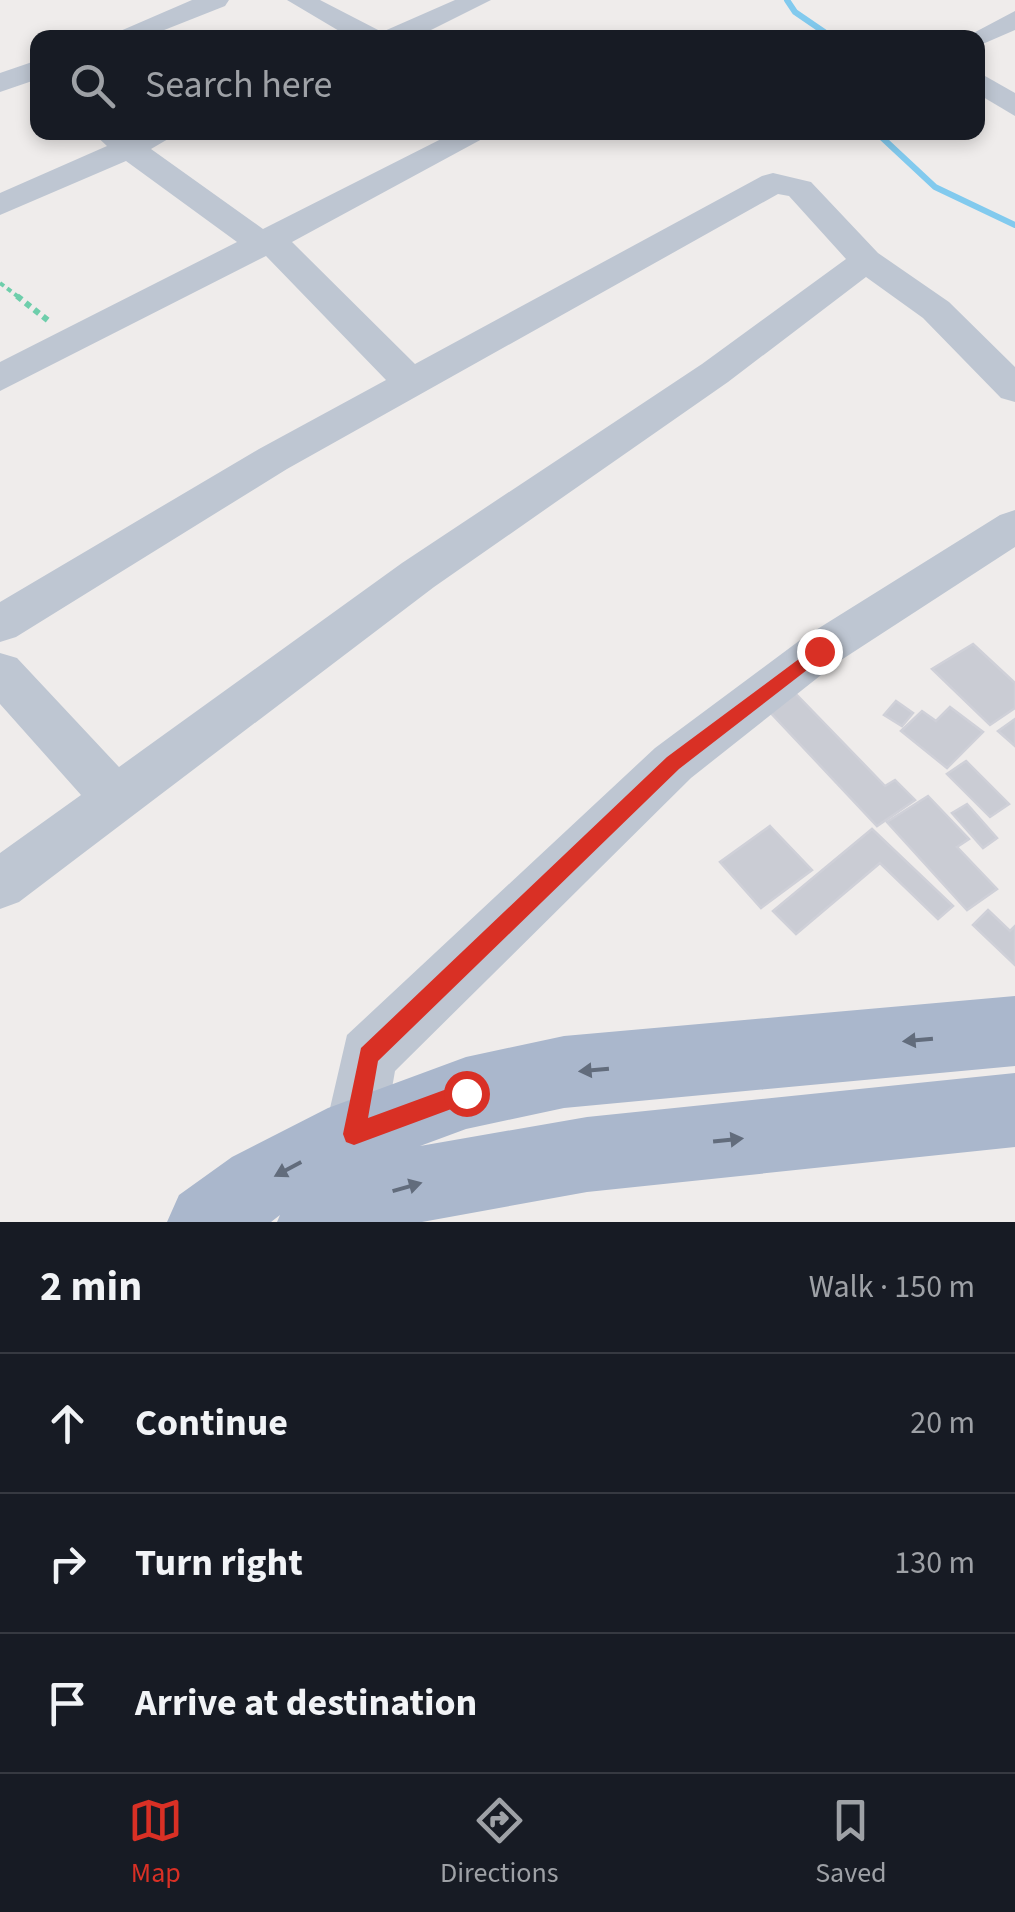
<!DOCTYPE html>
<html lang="en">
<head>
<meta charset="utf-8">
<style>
  :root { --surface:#171b24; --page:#20242c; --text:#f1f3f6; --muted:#9ea1a6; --line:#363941; --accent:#d93025 }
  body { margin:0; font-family:"Source Sans 3",sans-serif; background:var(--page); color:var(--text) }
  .stop { position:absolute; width:30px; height:30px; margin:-22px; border:8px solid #d93025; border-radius:50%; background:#fff }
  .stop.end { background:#d93025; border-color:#fff; box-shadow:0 2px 10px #0008 }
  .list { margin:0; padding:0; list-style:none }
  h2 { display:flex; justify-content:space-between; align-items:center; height:130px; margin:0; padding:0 40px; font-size:42px }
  h2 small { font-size:32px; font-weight:400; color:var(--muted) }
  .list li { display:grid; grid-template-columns:65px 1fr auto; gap:30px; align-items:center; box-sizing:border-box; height:140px; padding:0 40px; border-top:2px solid var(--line) }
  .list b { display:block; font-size:38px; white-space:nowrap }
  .list em { font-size:32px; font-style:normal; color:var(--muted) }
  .icon { flex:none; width:55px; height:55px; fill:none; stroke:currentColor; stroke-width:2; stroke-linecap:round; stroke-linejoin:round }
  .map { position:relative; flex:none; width:1015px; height:1222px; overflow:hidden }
  .search { position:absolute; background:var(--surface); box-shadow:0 5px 15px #0003; left:30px; right:30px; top:30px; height:110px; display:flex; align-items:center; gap:25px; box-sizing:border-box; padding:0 35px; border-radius:20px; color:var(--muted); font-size:38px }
  .sheet { height:550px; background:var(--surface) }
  nav { display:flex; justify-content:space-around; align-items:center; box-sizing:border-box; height:140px; border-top:2px solid var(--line); background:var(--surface); font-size:28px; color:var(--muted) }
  nav a { display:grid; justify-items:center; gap:5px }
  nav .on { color:var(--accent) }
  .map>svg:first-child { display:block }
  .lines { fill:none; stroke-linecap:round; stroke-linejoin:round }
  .stream { stroke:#82caee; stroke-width:6 }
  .building { fill:#caccd4; stroke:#cfd0d8; stroke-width:2.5 }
  .path-far1 { stroke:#6eceab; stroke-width:4; stroke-dasharray:5 4; stroke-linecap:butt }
  .path { stroke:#6eceab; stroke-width:6; stroke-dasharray:6 5; stroke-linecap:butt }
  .minor { fill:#bec6d2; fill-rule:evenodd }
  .major { fill:#aab7cc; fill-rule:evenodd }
  .oneway { fill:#626c7c }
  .route { fill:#d93025 }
</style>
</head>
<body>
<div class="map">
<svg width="1015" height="1222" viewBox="0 0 1015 1222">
  <rect width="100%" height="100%" fill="#efeceb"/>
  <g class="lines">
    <!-- stream -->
    <g class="stream">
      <polyline points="787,0 795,12 833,38"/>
      <polyline points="876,132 935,187 1015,225"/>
    </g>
  </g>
  <!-- building -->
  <g class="building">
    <polygon points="973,644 1015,683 1015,708 990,725 932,669"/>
    <polygon points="795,693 885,786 895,780 915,800 877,826 768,710"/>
    <polygon points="896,701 913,713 902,726 884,715"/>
    <polygon points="950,707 983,732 947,768 901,731 922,711 936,721"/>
    <polygon points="1015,719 1015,746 998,731"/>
    <polygon points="966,761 1009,804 990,817 947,774"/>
    <polygon points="928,796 969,839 957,847 997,889 967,910 887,822"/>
    <polygon points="967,804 997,838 983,848 952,813"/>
    <polygon points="770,826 812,870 761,908 720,862"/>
    <polygon points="872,829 953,906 938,919 880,863 796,934 773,911"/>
    <polygon points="988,910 1010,931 1015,926 1015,965 973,925"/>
  </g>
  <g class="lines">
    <!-- path-far1 -->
    <polyline class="path-far1" points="0,283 20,298"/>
    <!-- path -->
    <polyline class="path" points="17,296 50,322"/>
    <!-- minor -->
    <g class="minor">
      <polygon points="192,0 229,0 225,6 144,38 104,38"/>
      <polygon points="287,0 320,0 382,32 455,0 491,0 415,38 351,38"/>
      <polygon points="1015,11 1015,30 978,46 978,38 964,38"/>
      <polygon points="38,60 38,79 0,92 0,73"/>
      <polygon points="978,72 1015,93 1015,116 978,94"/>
      <polygon points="92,132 180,132 151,149 263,229 455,132 495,132 292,242 415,364 762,176 773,173 811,182 878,253 949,302 1015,367 1015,402 1001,398 923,318 866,277 728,382 434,587 19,902 0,909 0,853 81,795 0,704 0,653 17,658 119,767 402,563 702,364 846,259 789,196 778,194 287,469 16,637 0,642 0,602 259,449 386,380 266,256 0,391 0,362 237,242 126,161 0,215 0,193 107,146"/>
      <polygon points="1015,510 1015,547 835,664 691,778 395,1071 384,1134 375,1155 354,1164 333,1155 324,1134 347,1035 655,748 803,638 1000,515"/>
    </g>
    <!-- major -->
    <polygon class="major" points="1015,996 1015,1066 564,1108 466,1129 420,1146 587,1117 1015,1073 1015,1147 587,1192 422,1222 277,1222 280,1215 271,1222 167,1222 179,1195 232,1157 328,1108 466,1057 564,1036"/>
  </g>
  <!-- one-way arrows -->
  <defs><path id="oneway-solid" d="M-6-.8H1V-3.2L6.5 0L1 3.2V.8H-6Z" transform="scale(2.5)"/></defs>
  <g class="oneway">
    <use href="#oneway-solid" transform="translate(918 1040) rotate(175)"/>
    <use href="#oneway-solid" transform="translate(594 1070) rotate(175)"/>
    <use href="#oneway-solid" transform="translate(728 1140) rotate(-6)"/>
    <use href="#oneway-solid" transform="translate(288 1169) rotate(152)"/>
    <use href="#oneway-solid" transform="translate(407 1187) rotate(-16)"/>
  </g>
  <!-- route -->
  <polygon class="route" points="819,644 827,651 825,656 679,769 378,1061 368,1118 466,1082 476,1093 473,1101 354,1145 346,1142 343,1134 361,1048 667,757"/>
</svg>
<div class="stop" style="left:466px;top:1093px"></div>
<div class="stop end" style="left:819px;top:651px"></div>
<div class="search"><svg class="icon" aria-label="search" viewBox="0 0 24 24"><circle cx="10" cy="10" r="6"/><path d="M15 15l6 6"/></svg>Search here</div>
</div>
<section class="sheet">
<h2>2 min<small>Walk · 150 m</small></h2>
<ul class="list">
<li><svg class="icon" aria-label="ahead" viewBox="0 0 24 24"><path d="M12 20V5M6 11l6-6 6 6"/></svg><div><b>Continue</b></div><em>20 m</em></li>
<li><svg class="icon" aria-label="right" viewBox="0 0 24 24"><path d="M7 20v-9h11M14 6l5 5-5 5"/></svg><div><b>Turn right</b></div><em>130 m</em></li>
<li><svg class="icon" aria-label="arrive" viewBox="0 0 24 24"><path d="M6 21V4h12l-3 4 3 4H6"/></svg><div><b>Arrive at destination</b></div></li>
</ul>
</section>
<nav>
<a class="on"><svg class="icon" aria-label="map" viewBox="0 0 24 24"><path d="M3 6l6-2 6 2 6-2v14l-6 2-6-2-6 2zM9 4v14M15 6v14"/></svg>Map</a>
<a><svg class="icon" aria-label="directions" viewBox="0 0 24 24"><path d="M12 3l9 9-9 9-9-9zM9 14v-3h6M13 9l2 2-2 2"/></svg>Directions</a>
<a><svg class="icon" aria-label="saved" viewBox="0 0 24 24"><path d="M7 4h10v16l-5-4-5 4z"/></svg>Saved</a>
</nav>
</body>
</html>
